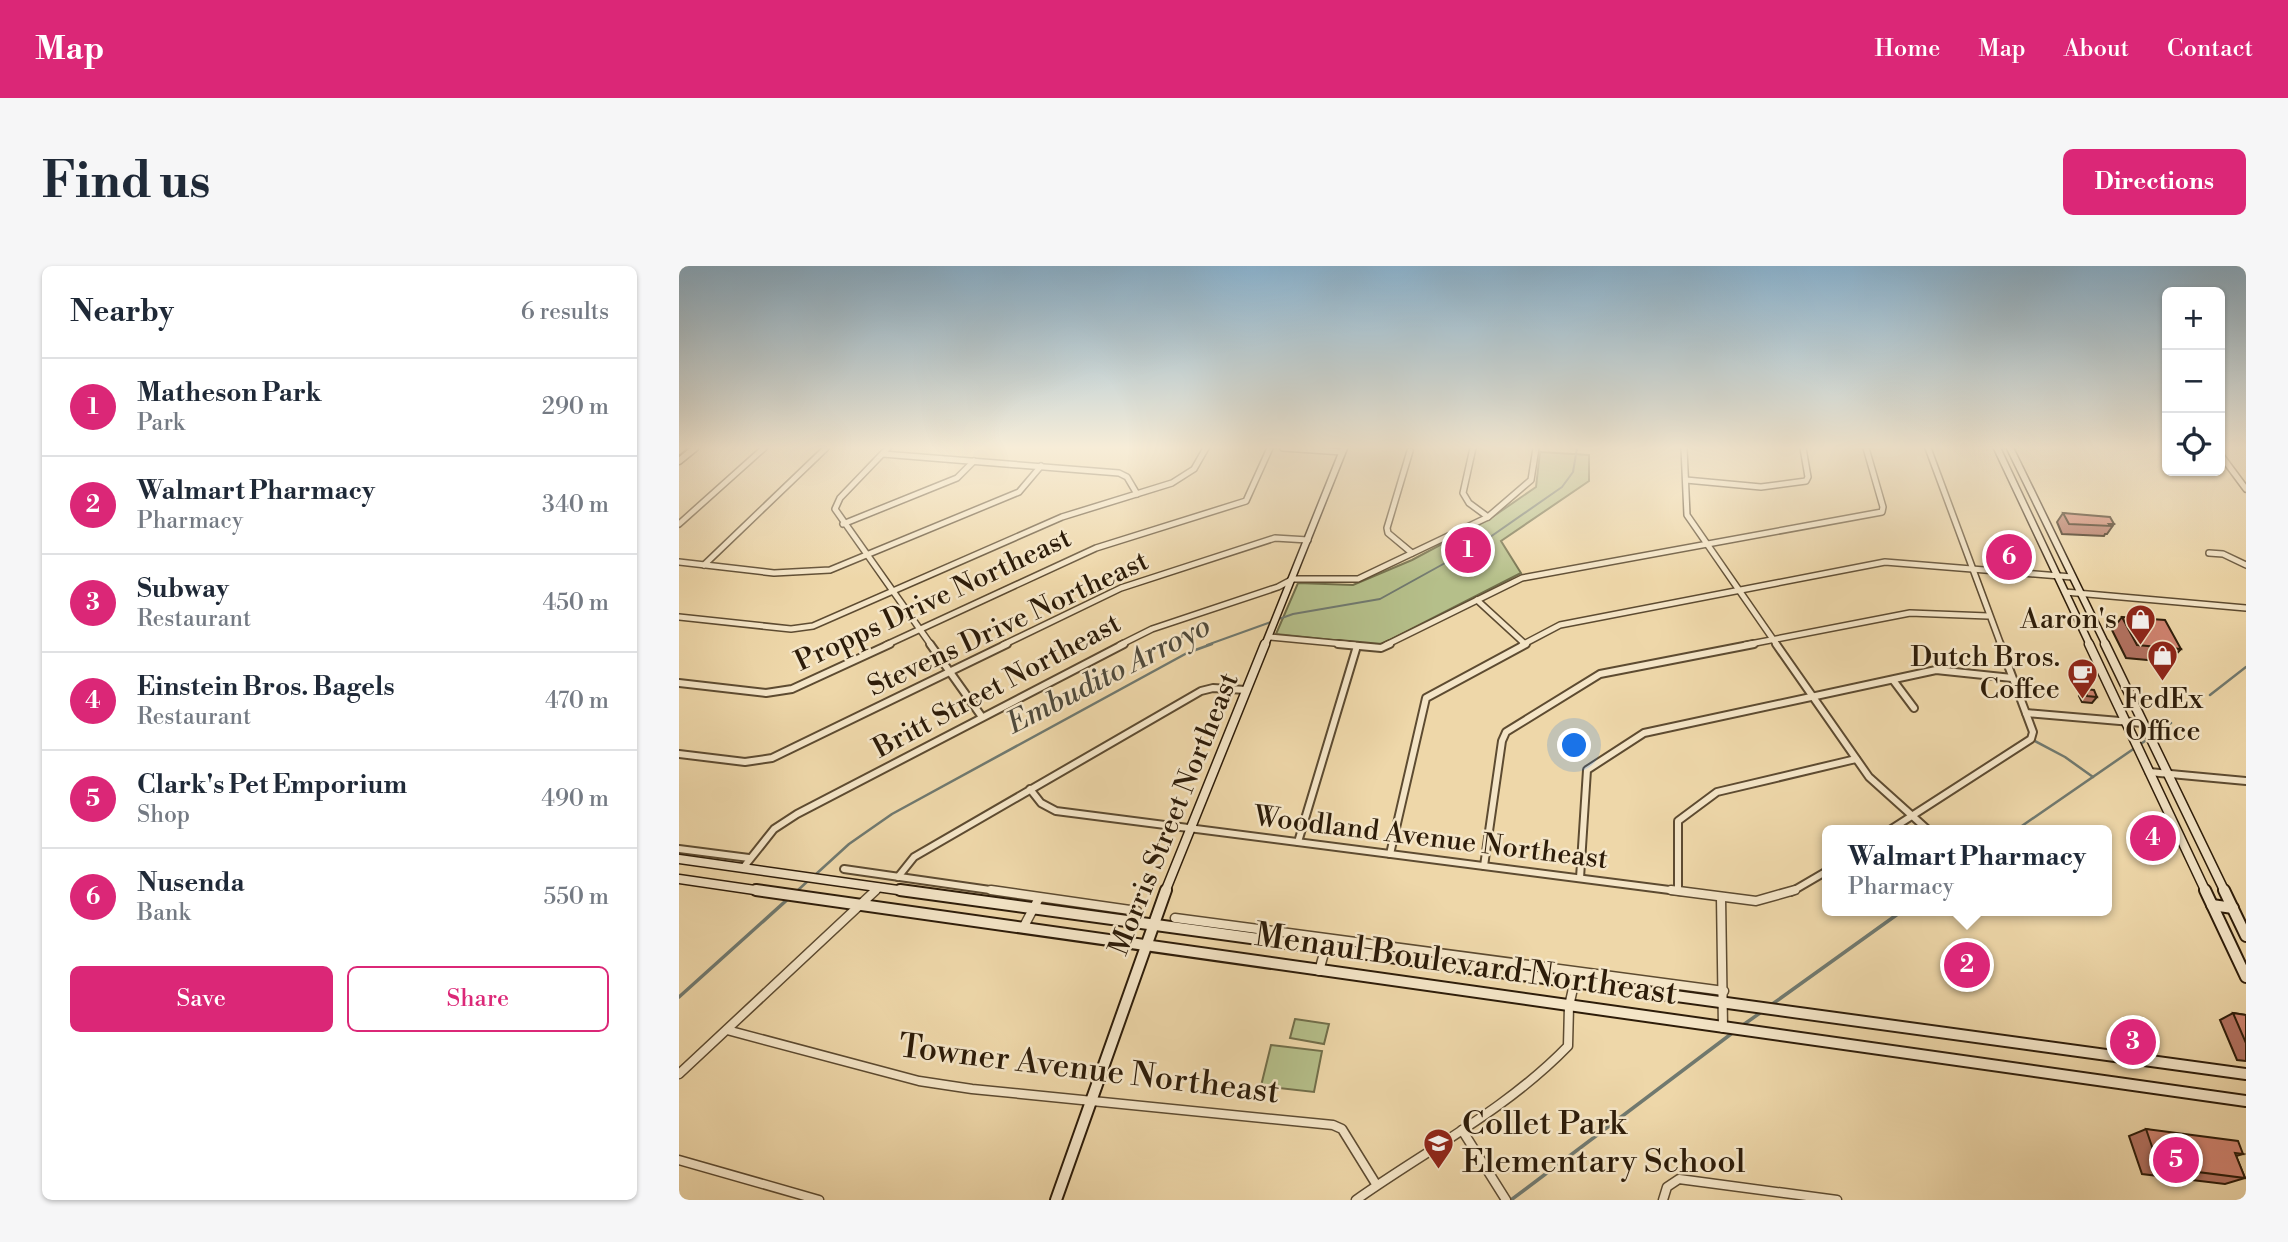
<!DOCTYPE html>
<html lang="en">
<head>
<meta charset="utf-8">
<style>
  :root { --surface:#fff; --page:#f6f6f7; --text:#1f2937; --muted:#747a83; --line:#e0e1e3; --accent:#db2777 }
  body { margin:0; font-family:"Libre Bodoni",serif; background:var(--page); color:var(--text) }
  .controls { position:absolute; right:21px; top:21px; display:grid; overflow:hidden; border-radius:10px; box-shadow:0 2px 5px #0004 }
  .controls button { width:63px; height:63px; display:grid; place-items:center; padding:0; border:0; border-bottom:2px solid var(--line); background:var(--surface); color:var(--text); font:35px sans-serif }
  .you { position:absolute; left:896px; top:480px; width:24px; height:24px; margin:-18px; border:5px solid #fff; border-radius:50%; background:#1a73e8; box-shadow:0 0 0 10px #1a73e833 }
  .badge { display:grid; place-items:center; width:46px; height:46px; border-radius:50%; background:var(--accent); color:#fff; font-size:23px; font-weight:700 }
  .pin { position:absolute; translate:-50% -50%; border:4px solid #fff; box-shadow:0 2px 7px #0006 }
  .popup { position:absolute; left:1143px; top:559px; width:290px; height:91px; box-sizing:border-box; display:grid; place-content:center; border-radius:10px; background:var(--surface); filter:drop-shadow(0 2px 5px #0005); font-size:23px; white-space:nowrap; color:var(--muted) }
  .popup b { font-size:26px; color:var(--text) }
  .popup::after { content:''; position:absolute; left:50%; top:100%; margin-left:-14px; border:14px solid transparent; border-top-color:var(--surface) }
  .list { margin:0; padding:0; list-style:none }
  h2 { display:flex; justify-content:space-between; align-items:center; height:91px; margin:0; padding:0 28px; font-size:30px }
  h2 small { font-size:23px; font-weight:400; color:var(--muted) }
  .list li { display:grid; grid-template-columns:46px 1fr auto; gap:21px; align-items:center; box-sizing:border-box; height:98px; padding:0 28px; border-top:2px solid var(--line) }
  .list b { display:block; font-size:26px; white-space:nowrap }
  .list p { margin:0; font-size:23px; white-space:nowrap; color:var(--muted) }
  .list em { font-size:23px; font-style:normal; color:var(--muted) }
  .actions { display:flex; gap:14px; padding:21px 28px }
  .actions a { flex:1; padding:16px 0; border:2px solid var(--accent); border-radius:10px; text-align:center; font-size:24px; color:var(--accent) }
  .actions .main { background:var(--accent); color:#fff }
  .icon { flex:none; width:38px; height:38px; fill:none; stroke:currentColor; stroke-width:2; stroke-linecap:round; stroke-linejoin:round }
  .map { position:relative; flex:none; width:1567px; height:934px; overflow:hidden; border-radius:10px }
  header { display:flex; align-items:center; gap:42px; box-sizing:border-box; height:98px; padding:0 35px; background:var(--accent); color:#fff }
  header strong { font-size:33px }
  nav { display:flex; gap:38px; margin-inline-start:auto; font-size:24px }
  .intro { display:flex; align-items:center; justify-content:space-between; box-sizing:border-box; height:168px; padding:0 42px }
  h1 { margin:0; font-size:49px }
  .button { padding:18px 32px; border-radius:10px; background:var(--accent); color:#fff; font-size:24px; font-weight:700 }
  main { display:flex; gap:42px; padding:0 42px }
  aside { flex:1; background:var(--surface); border-radius:10px; box-shadow:0 2px 5px #0004 }
  .map>svg:first-child { display:block }
  .green { fill:#b5bf8a; stroke:#716e4a; stroke-width:2 }
  .lines { fill:none; stroke-linecap:round; stroke-linejoin:round }
  .stream-far2 { stroke:#70796f; stroke-width:2 }
  .stream-far1 { stroke:#70796f; stroke-width:2.5 }
  .stream { stroke:#70796f; stroke-width:3.5 }
  .street-far2-casing { stroke:#5d4b31; stroke-width:8 }
  .street-far1-casing { stroke:#5d4b31; stroke-width:10 }
  .street-casing { stroke:#5d4b31; stroke-width:11 }
  .secondary-far2-casing { stroke:#2d1c09; stroke-width:9 }
  .secondary-far1-casing { stroke:#2d1c09; stroke-width:11 }
  .secondary-casing { stroke:#2d1c09; stroke-width:14 }
  .street-far2 { stroke:#f4e5c7; stroke-width:5 }
  .street-far1 { stroke:#f4e5c7; stroke-width:6 }
  .street { stroke:#f4e5c7; stroke-width:8 }
  .secondary-far2 { stroke:#f4e5c7; stroke-width:6 }
  .secondary-far1 { stroke:#f4e5c7; stroke-width:8 }
  .secondary { stroke:#f4e5c7; stroke-width:10 }
  .wall { fill:#b37160; stroke:#2d1c09; stroke-width:2 }
  .building { fill:#d08370; stroke:#2d1c09; stroke-width:2 }
  .labels { text-anchor:middle; dominant-baseline:central; stroke-width:5; stroke-linejoin:round; paint-order:stroke }
  .street-label { font-size:28px; fill:#2d1c09; stroke:#f4e5c7 }
  .poi-label { font-size:28px; fill:#2d1c09; stroke:#f4e5c7; text-anchor:end }
  .water-label { font-size:30px; font-style:italic; fill:#4f4a3c; stroke:#f4e5c7 }
  .near-street-label { font-size:33px; fill:#2d1c09; stroke:#f4e5c7 }
  .near-poi-label { font-size:33px; fill:#2d1c09; stroke:#f4e5c7; text-anchor:start }
</style>
</head>
<body>
<header>
<strong>Map</strong>
<nav><a>Home</a><a>Map</a><a>About</a><a>Contact</a></nav>
</header>
<div class="intro"><h1>Find us</h1><a class="button">Directions</a></div>
<main>
<aside>
<h2>Nearby<small>6 results</small></h2>
<ul class="list">
<li><span class="badge">1</span><div><b>Matheson Park</b><p>Park</p></div><em>290 m</em></li>
<li><span class="badge">2</span><div><b>Walmart Pharmacy</b><p>Pharmacy</p></div><em>340 m</em></li>
<li><span class="badge">3</span><div><b>Subway</b><p>Restaurant</p></div><em>450 m</em></li>
<li><span class="badge">4</span><div><b>Einstein Bros. Bagels</b><p>Restaurant</p></div><em>470 m</em></li>
<li><span class="badge">5</span><div><b>Clark's Pet Emporium</b><p>Shop</p></div><em>490 m</em></li>
<li><span class="badge">6</span><div><b>Nusenda</b><p>Bank</p></div><em>550 m</em></li>
</ul>
<div class="actions"><a class="main">Save</a><a>Share</a></div>
</aside>
<div class="map">
<svg width="1567" height="934" viewBox="0 0 1567 934">
  <rect width="100%" height="100%" fill="#eed7a9"/>
  <filter id="stains"><feTurbulence type="fractalNoise" baseFrequency=".00286" numOctaves="4"/><feColorMatrix values="0 0 0 0 .2 0 0 0 0 .09 0 0 0 0 .02 0 0 0 .5 -.17"/></filter>
  <radialGradient id="worn" r=".72"><stop offset=".6" stop-color="#630" stop-opacity="0"/><stop offset="1" stop-color="#630" stop-opacity=".3"/></radialGradient>
  <!-- green -->
  <g class="green">
    <polygon points="861,186 910,189 910,215 822,275 842,307 701,379 597,368 619,317 674,319 733,294 812,252 857,221"/>
    <polygon points="616,753 650,758 645,778 611,772"/>
    <polygon points="592,779 643,785 635,826 582,820"/>
  </g>
  <g class="lines">
    <!-- stream-far2 -->
    <polyline class="stream-far2" points="528,379 614,348 701,333 804,276 883,221 894,206 898,182"/>
    <!-- stream-far1 -->
    <g class="stream-far1">
      <polyline points="1531,429 1567,401"/>
      <polyline points="1352,473 1386,491 1414,511"/>
      <polyline points="1337,564 1492,457"/>
      <polyline points="136,609 170,578 213,548 508,387 533,378"/>
      <polyline points="118,625 131,613"/>
    </g>
    <!-- stream -->
    <g class="stream">
      <polyline points="0,731 110,632"/>
      <polyline points="1092,739 1223,645"/>
      <polyline points="1064,759 1081,747"/>
      <polyline points="832,934 1056,765"/>
    </g>
    <defs>
      <g id="street-far2">
        <polyline points="209,182 161,232 156,243 252,379"/>
        <polyline points="604,182 663,186"/>
        <polyline points="794,182 784,227 790,237 809,251"/>
        <polyline points="1005,182 1008,249 1098,379"/>
        <polyline points="1249,182 1322,379"/>
        <polyline points="731,185 708,262 709,267 733,287"/>
        <polyline points="204,188 440,207 448,211 458,228"/>
        <polyline points="1541,188 1567,223"/>
        <polyline points="1007,214 1082,221 1127,215 1129,211 1124,182"/>
        <polyline points="0,258 85,182"/>
        <polyline points="164,258 278,212 295,195"/>
        <polyline points="1530,287 1544,288 1567,299"/>
        <polyline points="0,296 95,307 151,304 340,226 362,200"/>
        <polyline points="25,299 147,182"/>
        <polyline points="1386,326 1567,342"/>
        <polyline points="798,334 846,378"/>
        <polyline points="0,351 112,363 134,360 383,251 493,217 515,203 527,182"/>
        <polyline points="590,371 676,379"/>
        <polyline points="207,379 417,282 567,235 591,182"/>
        <polyline points="324,379 442,322 596,272 629,274"/>
        <polyline points="441,379 473,363 599,321 614,313 679,313 809,251 852,214 857,182"/>
        <polyline points="707,379 843,312 1203,246 1204,241 1187,182"/>
        <polyline points="843,379 881,359 1206,296 1393,311"/>
        <polyline points="1066,379 1231,347 1309,350"/>
      </g>
      <g id="street-far1">
        <polyline points="251,378 303,451"/>
        <polyline points="659,378 702,382 711,378"/>
        <polyline points="1097,378 1190,511 1249,564"/>
        <polyline points="1214,414 1235,442"/>
        <polyline points="0,417 87,427 113,423 211,378"/>
        <polyline points="1347,447 1464,457"/>
        <polyline points="0,488 66,496 93,492 328,378"/>
        <polyline points="1470,506 1567,515"/>
        <polyline points="351,523 362,537 377,545 1006,626"/>
        <polyline points="1211,564 1352,473 1354,466 1321,378"/>
        <polyline points="619,576 678,380"/>
        <polyline points="0,583 70,592"/>
        <polyline points="711,588 747,432 847,378"/>
        <polyline points="805,600 823,475 827,466 921,408 1075,378"/>
        <polyline points="64,602 95,563 118,548 445,378"/>
        <polyline points="165,603 325,626"/>
        <polyline points="219,611 235,591 522,425 534,422 567,424"/>
        <polyline points="901,612 908,504 965,467 1257,404 1333,412"/>
        <polyline points="999,624 999,555 1038,526 1177,493"/>
        <polyline points="195,626 200,621"/>
        <polyline points="1112,626 1148,605"/>
      </g>
      <g id="street">
        <polyline points="312,624 458,645"/>
        <polyline points="992,624 1077,635 1116,624"/>
        <polyline points="1042,631 1044,762"/>
        <polyline points="496,652 1045,725"/>
        <polyline points="344,662 360,632"/>
        <polyline points="640,705 647,680"/>
        <polyline points="48,764 240,815 293,823 654,859 663,863 697,918"/>
        <polyline points="0,808 197,624"/>
        <polyline points="783,864 827,934"/>
        <polyline points="0,894 140,934"/>
        <path d="M677,934C749,883 827,844 889,780L890,740L895,718"/>
        <polyline points="984,934 988,921 1000,913 1158,934"/>
      </g>
      <g id="secondary-far2">
        <polyline points="1318,182 1411,379"/>
        <polyline points="1331,182 1427,379"/>
        <polyline points="0,185 3,182"/>
        <polyline points="0,195 16,182"/>
        <polyline points="586,379 665,182"/>
      </g>
      <g id="secondary-far1">
        <polyline points="1410,378 1527,626"/>
        <polyline points="1426,378 1546,626"/>
        <polyline points="0,593 233,626"/>
        <polyline points="0,613 89,626"/>
        <polyline points="486,626 586,378"/>
      </g>
      <g id="secondary">
        <polyline points="77,624 1567,835"/>
        <polyline points="221,624 1567,808"/>
        <polyline points="1526,624 1567,711"/>
        <polyline points="1545,624 1567,670"/>
        <polyline points="1533,639 1554,642"/>
        <polyline points="377,934 487,624"/>
      </g>
    </defs>
    <!-- street-far2 casing -->
    <use href="#street-far2" class="street-far2-casing"/>
    <!-- street-far1 casing -->
    <use href="#street-far1" class="street-far1-casing"/>
    <!-- street casing -->
    <use href="#street" class="street-casing"/>
    <!-- secondary-far2 casing -->
    <use href="#secondary-far2" class="secondary-far2-casing"/>
    <!-- secondary-far1 casing -->
    <use href="#secondary-far1" class="secondary-far1-casing"/>
    <!-- secondary casing -->
    <use href="#secondary" class="secondary-casing"/>
    <!-- street-far2 -->
    <use href="#street-far2" class="street-far2"/>
    <!-- street-far1 -->
    <use href="#street-far1" class="street-far1"/>
    <!-- street -->
    <use href="#street" class="street"/>
    <!-- secondary-far2 -->
    <use href="#secondary-far2" class="secondary-far2"/>
    <!-- secondary-far1 -->
    <use href="#secondary-far1" class="secondary-far1"/>
    <!-- secondary -->
    <use href="#secondary" class="secondary"/>
  </g>
  <!-- wall -->
  <g class="wall">
    <polygon points="1384,247 1435,258 1428,268 1426,268 1425,270 1383,268 1378,256"/>
    <polygon points="1323,274 1347,285 1336,301 1328,300 1317,284"/>
    <polygon points="1443,351 1502,383 1490,396 1447,392 1433,364"/>
    <polygon points="1406,423 1418,431 1413,437 1403,436 1400,430"/>
    <polygon points="1554,747 1567,749 1567,795 1558,794 1541,754"/>
    <polygon points="1446,761 1476,781 1468,785 1444,782 1439,766"/>
    <polygon points="1467,863 1564,888 1557,890 1566,912 1546,918 1463,908 1450,870"/>
  </g>
  <!-- building -->
  <g class="building">
    <polygon points="1384,247 1431,251 1435,258 1430,258 1432,260 1390,258"/>
    <polygon points="1323,274 1343,276 1347,285 1341,288 1342,291 1334,291"/>
    <polygon points="1443,351 1486,354 1502,383 1458,379"/>
    <polygon points="1406,423 1415,424 1418,431 1408,430"/>
    <polygon points="1554,747 1567,749 1567,777"/>
    <polygon points="1446,761 1471,765 1476,781 1452,778"/>
    <polygon points="1467,863 1559,875 1564,888 1556,887 1566,912 1480,901"/>
  </g>
  <!-- sky -->
  <linearGradient id="sky" x2="0" y2="1"><stop stop-color="#8ab5d3"/><stop offset="0.58" stop-color="#f7edd8"/><stop offset="1" stop-color="#f7edd8" stop-opacity="0"/></linearGradient>
  <rect width="1567" height="313" fill="url(#sky)"/>
  <!-- icons -->
  <defs>
    <symbol id="shop-pin" viewBox="-11 -11 22 30"><path d="M0 17L-7.5 6A9.5 9.5 0 1 1 7.5 6Z" fill="#8f2418" stroke="#f4e5c7"/><path d="M-5-2.5h2.3a2.7 3.5 0 0 1 5.4 0H5L5.5 6h-11ZM-1.5-2.5h3a1.5 2.3 0 0 0-3 0Z" fill="#fff"/></symbol>
    <symbol id="cafe-pin" viewBox="-11 -11 22 30"><path d="M0 17L-7.5 6A9.5 9.5 0 1 1 7.5 6Z" fill="#8f2418" stroke="#f4e5c7"/><path d="M-5.5-4.5H6V0H3Q3 3.5 0 3.5H-2.5Q-5.5 3.5-5.5 0ZM3-3.2v2h1.7v-2ZM-6 4.5H4V6H-6Z" fill="#fff"/></symbol>
    <symbol id="school-pin" viewBox="-11 -11 22 30"><path d="M0 17L-7.5 6A9.5 9.5 0 1 1 7.5 6Z" fill="#8f2418" stroke="#f4e5c7"/><path d="M0-5L7-2L0 1L-7-2ZM-4 1L0 2.5L4 1V4Q0 6-4 4Z" fill="#fff"/></symbol>
  </defs>
  <g fill-rule="evenodd">
    <use href="#shop-pin" x="1444" y="336" width="35" height="47"/>
    <use href="#shop-pin" x="1466" y="372" width="35" height="47"/>
    <use href="#cafe-pin" x="1386" y="390" width="35" height="47"/>
    <use href="#school-pin" x="742" y="860" width="35" height="47"/>
  </g>
  <g class="labels">
    <!-- street labels -->
    <g class="street-label">
      <text transform="translate(254 334) rotate(-25)">Propps Drive Northeast</text>
      <text transform="translate(329 358) rotate(-25)">Stevens Drive Northeast</text>
      <text transform="translate(318 420) rotate(-28)">Britt Street Northeast</text>
      <text transform="translate(495 548) rotate(-68)">Morris Street Northeast</text>
      <text transform="translate(752 572) rotate(7)">Woodland Avenue Northeast</text>
    </g>
    <!-- poi labels -->
    <g class="poi-label">
      <text x="1438" y="353">Aaron's</text>
      <text x="1381" y="391">Dutch Bros.<tspan x="1381" dy="32">Coffee</tspan></text>
      <text x="1484" y="433" text-anchor="middle">FedEx<tspan x="1484" dy="32">Office</tspan></text>
    </g>
    <!-- water labels -->
    <g class="water-label">
      <text transform="translate(430 409) rotate(-27)">Embudito Arroyo</text>
    </g>
    <!-- near-street labels -->
    <g class="near-street-label">
      <text transform="translate(787 699) rotate(8)">Menaul Boulevard Northeast</text>
      <text transform="translate(410 804) rotate(7)">Towner Avenue Northeast</text>
    </g>
    <!-- near-poi labels -->
    <g class="near-poi-label">
      <text x="783" y="858">Collet Park<tspan x="783" dy="38">Elementary School</tspan></text>
    </g>
  </g>
  <rect width="100%" height="100%" filter="url(#stains)"/>
  <rect width="100%" height="100%" fill="url(#worn)"/>
</svg>
<div class="controls">
<button>+</button>
<button>−</button>
<button><svg class="icon" aria-label="locate" viewBox="0 0 24 24"><circle cx="12" cy="12" r="6"/><path d="M12 2v4M12 18v4M2 12h4M18 12h4"/></svg></button>
</div>
<div class="you"></div>
<div class="pin badge" style="left:789px;top:284px">1</div>
<div class="pin badge" style="left:1288px;top:699px">2</div>
<div class="popup"><b>Walmart Pharmacy</b>Pharmacy</div>
<div class="pin badge" style="left:1454px;top:776px">3</div>
<div class="pin badge" style="left:1474px;top:572px">4</div>
<div class="pin badge" style="left:1497px;top:894px">5</div>
<div class="pin badge" style="left:1330px;top:291px">6</div>
</div>
</main>
</body>
</html>
